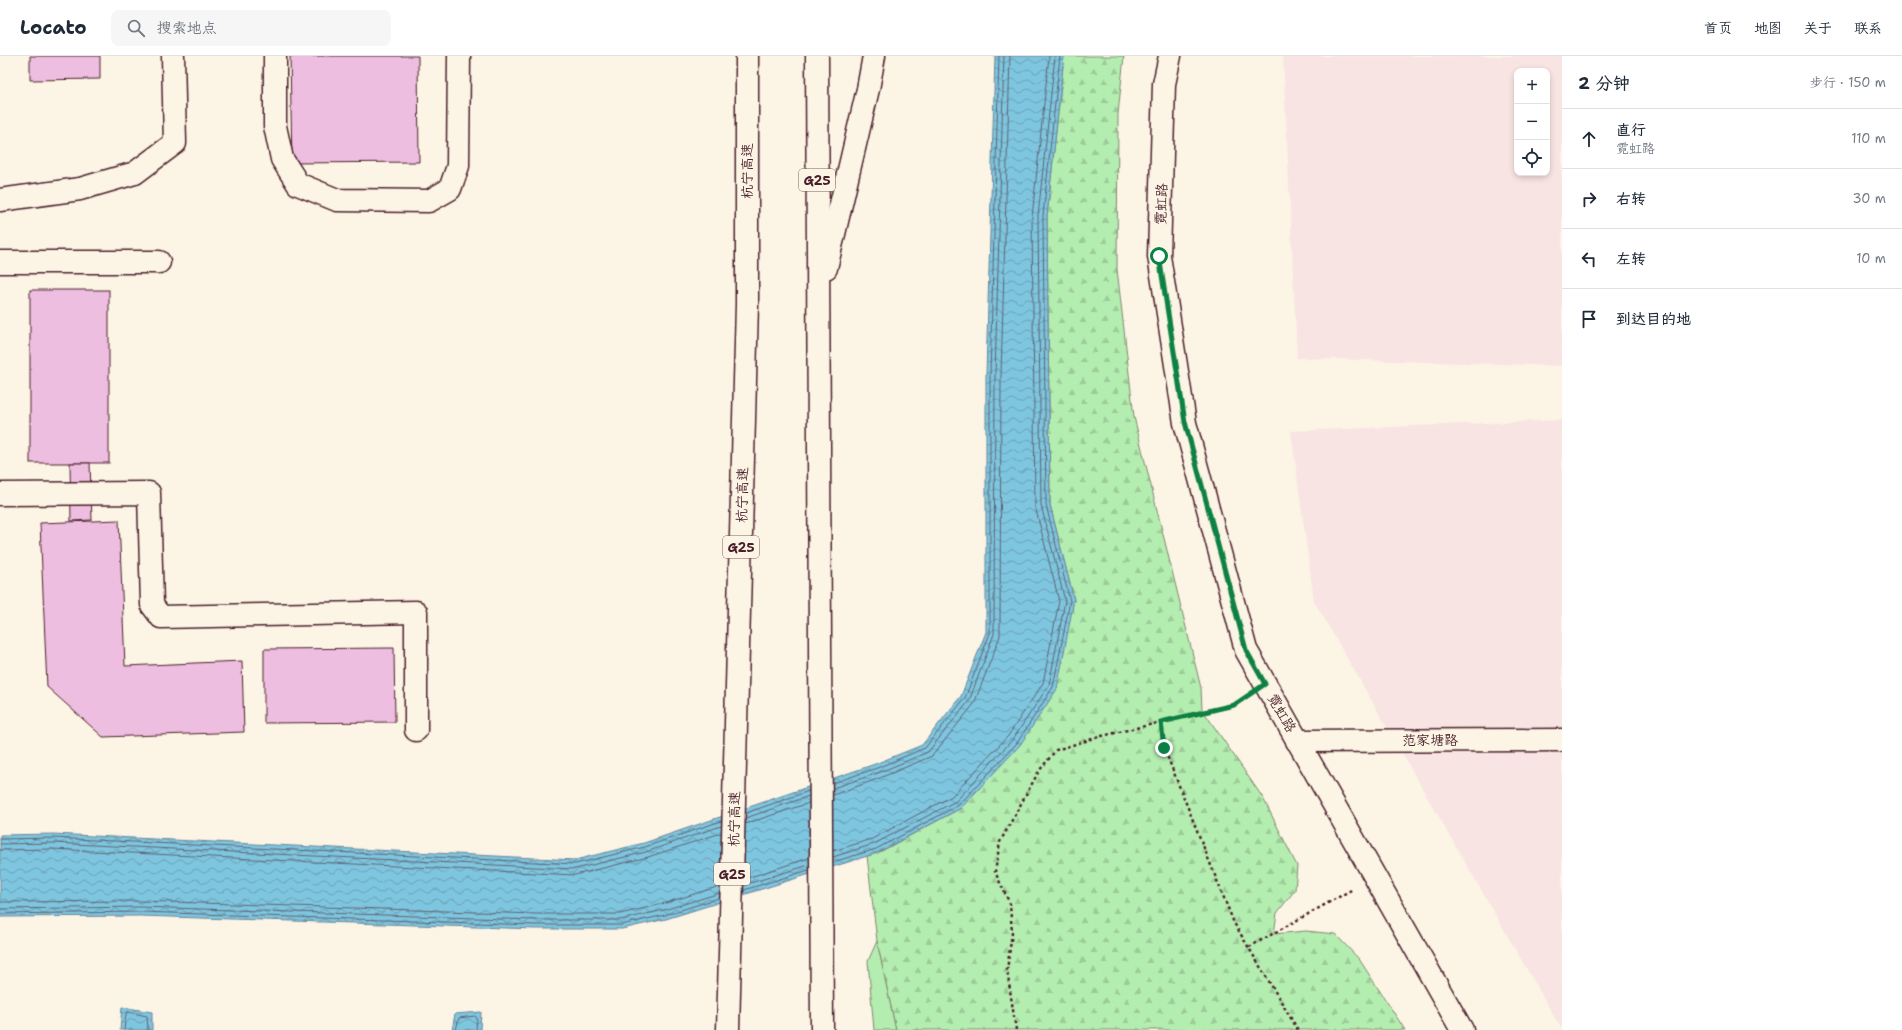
<!DOCTYPE html>
<html lang="zh">
<head>
<meta charset="utf-8">
<style>
  :root { --surface:#fff; --page:#f6f6f7; --text:#1f2937; --muted:#747a83; --line:#e0e1e3 }
  body { margin:0; font-family:"Shantell Sans","LXGW WenKai TC",sans-serif; background:var(--page); color:var(--text) }
  .controls { position:absolute; right:12px; top:12px; display:grid; overflow:hidden; border-radius:8px; box-shadow:0 2px 6px #0003 }
  .controls button { width:36px; height:36px; display:grid; place-items:center; padding:0; border:0; border-bottom:1px solid var(--line); background:var(--surface); color:var(--text); font:20px sans-serif }
  .stop { position:absolute; width:12px; height:12px; margin:-9px; border:3px solid #0b8043; border-radius:50%; background:#fff }
  .stop.end { background:#0b8043; border-color:#fff; box-shadow:0 1px 4px #0008 }
  .list { margin:0; padding:0; list-style:none }
  h2 { display:flex; justify-content:space-between; align-items:center; height:52px; margin:0; padding:0 16px; font-size:17px }
  h2 small { font-size:13px; font-weight:400; color:var(--muted) }
  .list li { display:grid; grid-template-columns:26px 1fr auto; gap:12px; align-items:center; box-sizing:border-box; height:60px; padding:0 16px; border-top:1px solid var(--line) }
  .list b { display:block; font-size:15px; white-space:nowrap }
  .list p { margin:0; font-size:13px; white-space:nowrap; color:var(--muted) }
  .list em { font-size:13px; font-style:normal; color:var(--muted) }
  .icon { flex:none; width:22px; height:22px; fill:none; stroke:currentColor; stroke-width:2; stroke-linecap:round; stroke-linejoin:round }
  .map { position:relative; flex:none; width:1562px; height:974px; overflow:hidden }
  header { display:flex; align-items:center; gap:24px; box-sizing:border-box; height:56px; padding:0 20px; background:var(--surface); border-bottom:1px solid var(--line) }
  header strong { font-size:19px }
  nav { display:flex; gap:22px; margin-inline-start:auto; font-size:14px }
  .search { width:280px; height:36px; background:var(--page); display:flex; align-items:center; gap:10px; box-sizing:border-box; padding:0 14px; border-radius:8px; color:var(--muted); font-size:15px }
  main { display:flex }
  aside { flex:1; background:var(--surface) }
  .map>svg:first-child { display:block }
  .built { fill:#f8e4e3; fill-rule:evenodd }
  .green { fill:#b4edb0; stroke:#7f866e }
  .forest { fill:url(#forest-firs); stroke:#7f866e }
  .water { fill:url(#water-waves); stroke:#698397 }
  .lines { fill:none; stroke-linecap:round; stroke-linejoin:round }
  .shore { stroke:#5f6273; stroke-width:1 }
  .building { fill:#edbedf; stroke:#4a1f2b }
  .minor-casing { stroke:#4a1f2b; stroke-width:25 }
  .highway-casing { stroke:#4a1f2b; stroke-width:25 }
  .path { stroke:#4a1f2b; stroke-width:2.5; stroke-dasharray:3 3; stroke-linecap:butt }
  .minor { stroke:#fcf5e5; stroke-width:22 }
  .highway { stroke:#fcf5e5; stroke-width:22 }
  .route { stroke:#0b8043; stroke-width:5 }
  .labels { text-anchor:middle; dominant-baseline:central; stroke-width:4; stroke-linejoin:round; paint-order:stroke }
  .shield { fill:#fcf5e5; stroke:#7f5f63; stroke-width:1 }
  .shield-label { font-size:13px; font-weight:bold; fill:#4a1f2b }
  .street-label { font-size:14px; fill:#4a1f2b; stroke:#fcf5e5 }
</style>
</head>
<body>
<header>
<strong>Locato</strong>
<div class="search"><svg class="icon" aria-label="search" viewBox="0 0 24 24"><circle cx="10" cy="10" r="6"/><path d="M15 15l6 6"/></svg>搜索地点</div>
<nav><a>首页</a><a>地图</a><a>关于</a><a>联系</a></nav>
</header>
<main>
<div class="map">
<svg width="1562" height="974" viewBox="0 0 1562 974">
  <defs>
    <pattern id="forest-firs" width="22" height="20" patternUnits="userSpaceOnUse"><rect width="22" height="20" fill="#b4edb0"/><path d="M5 1l3.5 6h-7zM16 11l3.5 6h-7z" fill="#9ccb98"/></pattern>
    <pattern id="water-waves" width="16" height="10" patternUnits="userSpaceOnUse"><rect width="16" height="10" fill="#7ec6df"/><path d="M0 5q4-4 8 0t8 0" fill="none" stroke="#69a0b5"/></pattern>
  </defs>
  <rect width="100%" height="100%" fill="#fcf5e5"/>
  <filter id="ink" filterUnits="userSpaceOnUse"><feTurbulence type="fractalNoise" baseFrequency=".025" numOctaves="2"/><feDisplacementMap in="SourceGraphic" scale="8" xChannelSelector="R" yChannelSelector="G"/><feConvolveMatrix kernelMatrix="1 2 1 2 8 2 1 2 1" color-interpolation-filters="sRGB"/></filter>
  <g filter="url(#ink)">
    <!-- built -->
    <g class="built">
      <path d="M1283,0H1562V310L1297,302ZM1517,15H1547V117H1517Z"/>
      <polygon points="1562,364 1562,974 1314,545 1291,375"/>
    </g>
    <!-- green -->
    <polygon class="green" points="877,885 896,974 874,974 868,905"/>
    <!-- forest -->
    <polygon class="forest" points="1064,0 1124,0 1118,58 1117,213 1134,361 1201,632 1202,653 1263,742 1297,810 1295,834 1277,857 1274,878 1306,875 1335,878 1359,903 1405,974 896,974 877,885 867,800 878,797 961,752 1074,544 1050,449 1047,160"/>
    <!-- water -->
    <g class="water">
      <polygon points="995,0 1064,0 1047,160 1050,449 1074,544 1057,633 1020,689 961,752 877,797 666,863 622,873 536,873 140,860 0,861 0,779 53,778 575,804 644,787 875,708 922,689 961,640 986,576 986,319"/>
      <polygon points="122,951 152,956 152,974 120,974"/>
      <polygon points="481,956 480,974 452,974 455,958"/>
    </g>
    <g class="lines">
      <!-- shore -->
      <g class="shore">
        <polyline points="833,727 877,712 925,692 965,642 990,577 990,319 999,0"/>
        <polyline points="833,732 878,717 928,696 969,645 994,578 995,319 1004,0"/>
        <polyline points="833,739 880,722 932,700 974,648 1000,580 1001,320 1010,0"/>
        <polyline points="746,757 809,735"/>
        <polyline points="746,762 809,740"/>
        <polyline points="745,768 809,747"/>
        <polyline points="0,783 53,782 575,808 645,791 721,765"/>
        <polyline points="0,788 53,787 575,813 646,796 721,770"/>
        <polyline points="0,794 52,793 575,819 648,801 721,777"/>
        <polyline points="833,795 872,783 952,740 1008,680 1043,627 1059,545 1035,450 1032,161 1049,0"/>
        <polyline points="833,801 874,788 956,745 1013,683 1049,629 1065,545 1041,449 1038,160 1055,0"/>
        <polyline points="833,806 876,793 959,749 1017,687 1053,631 1070,545 1046,449 1043,160 1060,0"/>
        <polyline points="744,823 809,802"/>
        <polyline points="744,829 809,809"/>
        <polyline points="744,834 809,814"/>
        <polyline points="0,846 140,845 536,858 620,858 662,848 720,830"/>
        <polyline points="0,853 140,851 536,864 620,864 664,854 720,837"/>
        <polyline points="0,858 140,856 536,869 621,869 665,859 719,842"/>
        <polyline points="124,974 126,958 128,956 147,960 148,974"/>
        <polyline points="456,974 459,962 475,960 477,962 476,974"/>
      </g>
    </g>
    <!-- building -->
    <g class="building">
      <polygon points="30,0 100,0 100,23 30,24"/>
      <polygon points="290,0 418,0 419,106 292,107"/>
      <rect x="30" y="234" width="79" height="173"/>
      <polygon points="70,407 90,407 92,464 71,465"/>
      <polygon points="119,464 125,610 242,605 244,676 103,681 47,631 40,467"/>
      <polygon points="394,592 395,666 264,667 264,593"/>
    </g>
    <g class="lines">
      <defs>
        <g id="minor">
          <polyline points="275,0 275,70 282,103 298,128 337,144 429,145 450,133 458,110 459,0"/>
          <polyline points="1170,0 1164,28 1159,200 1185,367 1246,594 1462,974"/>
          <polyline points="0,144 80,133 135,117 175,87 173,0"/>
          <polyline points="0,206 159,206"/>
          <polyline points="0,438 149,437 152,549 161,561 416,556 416,674"/>
          <polyline points="1297,685 1562,684"/>
        </g>
        <g id="highway">
          <polyline points="817,0 822,974"/>
          <polyline points="826,212 868,33 874,0"/>
          <polyline points="728,974 747,248 747,0"/>
        </g>
      </defs>
      <!-- minor casing -->
      <use href="#minor" class="minor-casing"/>
      <!-- highway casing -->
      <use href="#highway" class="highway-casing"/>
      <!-- path -->
      <g class="path">
        <polyline points="1161,666 1164,692 1234,867 1298,974"/>
        <polyline points="1249,891 1353,833"/>
        <polyline points="1016,974 1007,914 1012,877 1010,848 995,816 1000,786 1039,715 1056,694 1102,680 1234,649 1245,642"/>
      </g>
      <!-- minor -->
      <use href="#minor" class="minor"/>
      <!-- highway -->
      <use href="#highway" class="highway"/>
    </g>
  </g>
  <g class="lines" filter="url(#ink)">
    <!-- route -->
    <polyline class="route" points="1159,200 1185,366 1246,594 1265,628 1234,649 1161,666 1164,692"/>
  </g>
  <g class="labels">
    <!-- shield labels -->
    <g class="shield">
      <rect x="799" y="113" width="36" height="22" rx="3"/>
      <rect x="723" y="480" width="36" height="22" rx="3"/>
      <rect x="714" y="807" width="36" height="22" rx="3"/>
    </g>
    <g class="shield-label">
      <text x="817" y="124">G25</text>
      <text x="741" y="491">G25</text>
      <text x="732" y="818">G25</text>
    </g>
    <!-- street labels -->
    <g class="street-label">
      <text transform="translate(747 115) rotate(-90)">杭宁高速</text>
      <text transform="translate(1161 148) rotate(-88)">霓虹路</text>
      <text transform="translate(742 439) rotate(-89)">杭宁高速</text>
      <text transform="translate(1282 657) rotate(60)">霓虹路</text>
      <text x="1430" y="684">范家塘路</text>
      <text transform="translate(734 763) rotate(-89)">杭宁高速</text>
    </g>
  </g>
</svg>
<div class="controls">
<button>+</button>
<button>−</button>
<button><svg class="icon" aria-label="locate" viewBox="0 0 24 24"><circle cx="12" cy="12" r="6"/><path d="M12 2v4M12 18v4M2 12h4M18 12h4"/></svg></button>
</div>
<div class="stop" style="left:1159px;top:200px"></div>
<div class="stop end" style="left:1164px;top:692px"></div>
</div>
<aside>
<h2>2 分钟<small>步行 · 150 m</small></h2>
<ul class="list">
<li><svg class="icon" aria-label="ahead" viewBox="0 0 24 24"><path d="M12 20V5M6 11l6-6 6 6"/></svg><div><b>直行</b><p>霓虹路</p></div><em>110 m</em></li>
<li><svg class="icon" aria-label="right" viewBox="0 0 24 24"><path d="M7 20v-9h11M14 6l5 5-5 5"/></svg><div><b>右转</b></div><em>30 m</em></li>
<li><svg class="icon" aria-label="left" viewBox="0 0 24 24"><path d="M17 20v-9H6M10 6l-5 5 5 5"/></svg><div><b>左转</b></div><em>10 m</em></li>
<li><svg class="icon" aria-label="arrive" viewBox="0 0 24 24"><path d="M6 21V4h12l-3 4 3 4H6"/></svg><div><b>到达目的地</b></div></li>
</ul>
</aside>
</main>
</body>
</html>
